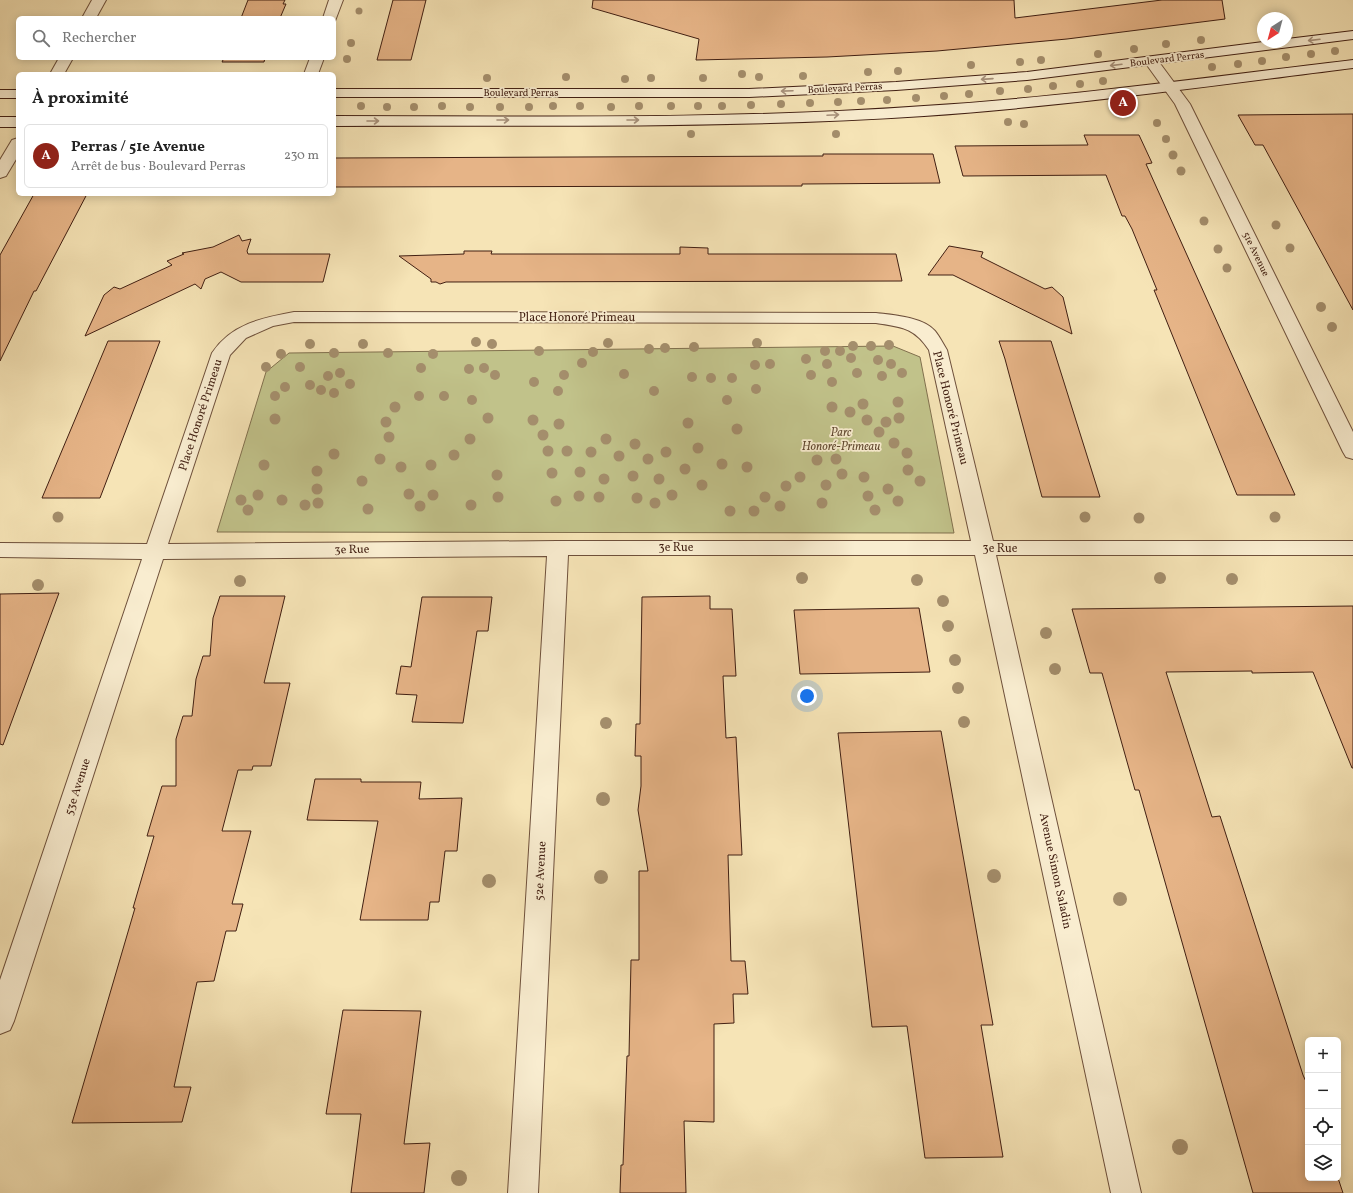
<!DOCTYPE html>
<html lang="fr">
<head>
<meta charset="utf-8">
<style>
  :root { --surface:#fff; --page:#f6f6f6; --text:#222; --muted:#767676; --line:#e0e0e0; --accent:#8f2418 }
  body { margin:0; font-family:Vollkorn,serif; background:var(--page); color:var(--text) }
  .controls { position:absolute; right:12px; bottom:12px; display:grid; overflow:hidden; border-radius:6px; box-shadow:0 2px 10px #0003 }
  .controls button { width:36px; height:36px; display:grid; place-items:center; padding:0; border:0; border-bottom:1px solid var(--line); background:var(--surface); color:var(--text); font:20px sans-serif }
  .compass { position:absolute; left:1257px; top:12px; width:36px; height:36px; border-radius:50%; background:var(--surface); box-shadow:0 2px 10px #0003; rotate:216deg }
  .you { position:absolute; left:807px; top:696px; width:14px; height:14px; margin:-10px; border:3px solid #fff; border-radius:50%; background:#1a73e8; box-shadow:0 0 0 6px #1a73e833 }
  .badge { display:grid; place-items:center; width:26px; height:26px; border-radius:50%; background:var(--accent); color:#fff; font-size:13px; font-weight:700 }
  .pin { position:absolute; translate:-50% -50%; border:2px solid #fff; box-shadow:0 1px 4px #0006 }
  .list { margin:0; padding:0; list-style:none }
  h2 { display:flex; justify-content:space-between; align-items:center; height:52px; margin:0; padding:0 16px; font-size:17px }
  h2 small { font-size:13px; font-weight:400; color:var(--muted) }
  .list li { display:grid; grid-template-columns:26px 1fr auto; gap:12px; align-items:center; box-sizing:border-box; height:64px; margin:0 8px 8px; padding:0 8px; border:1px solid var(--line); border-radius:6px }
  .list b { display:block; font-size:15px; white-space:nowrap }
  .list p { margin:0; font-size:13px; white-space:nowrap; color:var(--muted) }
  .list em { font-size:13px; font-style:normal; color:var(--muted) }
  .icon { flex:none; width:22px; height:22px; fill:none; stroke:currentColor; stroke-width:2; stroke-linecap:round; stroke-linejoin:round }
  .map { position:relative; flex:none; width:1353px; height:1193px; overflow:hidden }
  .search { position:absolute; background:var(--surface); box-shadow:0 2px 10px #0003; left:16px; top:16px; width:320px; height:44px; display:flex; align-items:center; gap:10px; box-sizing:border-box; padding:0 14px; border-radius:6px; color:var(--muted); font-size:15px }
  .panel { position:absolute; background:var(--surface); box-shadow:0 2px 10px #0003; left:16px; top:72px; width:320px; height:124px; border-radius:6px }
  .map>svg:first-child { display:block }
  .green { fill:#c1c28a; stroke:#81704e }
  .building { fill:#e6b487; stroke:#411f12 }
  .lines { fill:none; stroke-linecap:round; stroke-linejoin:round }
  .street-casing { stroke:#6e503b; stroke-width:2 }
  .secondary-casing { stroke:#411f12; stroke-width:2 }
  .street { fill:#f9edd0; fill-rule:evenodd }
  .secondary { fill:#f9edd0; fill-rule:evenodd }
  .tree { fill:#a48e6c }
  .oneway { stroke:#a6907a }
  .labels { text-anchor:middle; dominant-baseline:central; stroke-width:3.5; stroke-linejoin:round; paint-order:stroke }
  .far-street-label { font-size:10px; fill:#411f12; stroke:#f9edd0 }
  .street-label { font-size:12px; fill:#411f12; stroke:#f9edd0 }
  .park-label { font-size:12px; font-style:italic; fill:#614830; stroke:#f9edd0 }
</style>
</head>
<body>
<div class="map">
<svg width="1353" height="1193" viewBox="0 0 1353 1193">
  <rect width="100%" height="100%" fill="#f6e4b6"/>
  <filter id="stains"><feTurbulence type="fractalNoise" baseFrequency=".005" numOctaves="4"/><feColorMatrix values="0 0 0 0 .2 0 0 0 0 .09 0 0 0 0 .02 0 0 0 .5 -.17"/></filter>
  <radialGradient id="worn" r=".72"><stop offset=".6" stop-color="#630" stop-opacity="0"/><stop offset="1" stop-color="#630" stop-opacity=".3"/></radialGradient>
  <!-- green -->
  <polygon class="green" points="893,346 920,357 954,533 217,532 266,372 289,353"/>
  <!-- building -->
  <g class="building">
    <polygon points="248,0 285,0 283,4 286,4 280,18 241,18"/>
    <polygon points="393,0 426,0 411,60 377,60"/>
    <polygon points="593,0 1014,0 1015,18 1162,0 1222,0 1225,19 1067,39 937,51 827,57 696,60 699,39 592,8"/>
    <polygon points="224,58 265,58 264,62 222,62"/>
    <polygon points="1353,114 1353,310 1263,145 1255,145 1238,115"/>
    <polygon points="1084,135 1139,135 1152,163 1146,164 1295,495 1237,495 1154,290 1157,290 1132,229 1125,216 1122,216 1106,175 963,176 955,146 1088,145"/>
    <polygon points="823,154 933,154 940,183 802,184 802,186 334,187 334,158 823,156"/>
    <polygon points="34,194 87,194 36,291 34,291 0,361 0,255"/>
    <polygon points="239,235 242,241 251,239 247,251 248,254 330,254 323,282 241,282 221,272 205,279 201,289 195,284 85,336 104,295 114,287 120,289 172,265 167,261 184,254 182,253 213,247"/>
    <polygon points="949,246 983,252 981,257 1045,289 1052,287 1063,297 1072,334 953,275 928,275"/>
    <polygon points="680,247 708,248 708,254 896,254 902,281 446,282 440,284 436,282 431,282 431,279 399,256 464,254 464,251 492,251 491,254 680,254"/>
    <polygon points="108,341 160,341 100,498 42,498"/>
    <polygon points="999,341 1051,341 1100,497 1042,497 1005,359"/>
    <polygon points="59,593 3,745 0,744 0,594"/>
    <polygon points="220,596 285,596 264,683 290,683 271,766 253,766 252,770 238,770 222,831 251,831 232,904 243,904 236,931 226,931 214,981 197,982 174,1087 191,1087 182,1122 72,1123 135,908 133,908 154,836 147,836 162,786 176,786 176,739 183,716 192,716 196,679 203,656 210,656 213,618"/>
    <polygon points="710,596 710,609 732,609 736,676 723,676 726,738 736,737 742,855 728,855 731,961 745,961 748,994 733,994 734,1023 714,1024 714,1122 684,1121 686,1193 620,1193 621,1165 623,1165 627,1056 629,1056 631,960 639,960 639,871 648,871 638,810 641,786 641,756 635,756 636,724 640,724 642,597"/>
    <polygon points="422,597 492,597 488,631 477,631 463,723 412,722 417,695 396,694 401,666 411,667"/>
    <polygon points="1353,606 1353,768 1352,768 1313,672 1252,673 1252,671 1166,672 1212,817 1220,816 1303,1075 1308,1086 1308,1178 1338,1178 1343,1193 1253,1193 1139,790 1135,790 1102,673 1090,673 1072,609"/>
    <polygon points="919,608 930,672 800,674 794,610"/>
    <polygon points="941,731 993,1025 981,1025 1003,1157 925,1158 907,1026 872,1027 838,733"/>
    <polygon points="315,779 361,779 361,782 421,782 419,799 462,798 457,851 445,851 439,902 430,902 428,920 360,920 378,821 307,820"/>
    <polygon points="343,1010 421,1011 404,1144 430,1143 424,1193 351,1193 361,1114 326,1114"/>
  </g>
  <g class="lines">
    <defs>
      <g id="street">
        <polygon points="92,0 106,0 96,18 82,18"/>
        <polygon points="329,0 343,0 335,21 334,18 323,18"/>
        <polygon points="1151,57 1156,58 1190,104 1353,432 1353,459 1346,457 1343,452 1175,104 1144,61 1146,58"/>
        <polygon points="59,58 73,58 64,74 50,74"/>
        <polygon points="310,58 324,58 318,74 304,74"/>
        <polygon points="18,138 18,156 6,176 0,178 0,160 12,140"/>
        <path d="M294,312L876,313C893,315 923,317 935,331C940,337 943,344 947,350L993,541H1353V555H996L1141,1193H1111L975,555H568L538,1193H508L547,556L163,559L14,1021L10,1030L0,1034V980L142,559L0,557V543L147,544L212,353C231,324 262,318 294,312ZM294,322L876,323C901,327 914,327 929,350L971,541H558L168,544L230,355L246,338L273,326Z"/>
      </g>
      <g id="secondary">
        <polygon points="1353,31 1353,39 1027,80 896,90 749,97 334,97 334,89 749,89 896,82 1027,72 1263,42 1287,42 1287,39"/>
        <path d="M1353,60V68C1210,86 1068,106 924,116C728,129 531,125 334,126V116C531,116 728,120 924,106C1068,97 1210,77 1353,60Z"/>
        <rect x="0" y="90" width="18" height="8"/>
        <rect x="0" y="117" width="18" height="10"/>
      </g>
    </defs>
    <!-- street casing -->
    <use href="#street" class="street-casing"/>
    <!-- secondary casing -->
    <use href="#secondary" class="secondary-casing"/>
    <!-- street -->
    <use href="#street" class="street"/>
    <!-- secondary -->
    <use href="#secondary" class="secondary"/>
  </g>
  <!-- trees -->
  <g class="tree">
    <circle cx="359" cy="11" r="3.5"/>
    <circle cx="1201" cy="40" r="4"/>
    <circle cx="351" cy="43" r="4"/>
    <circle cx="1166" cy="44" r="4"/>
    <circle cx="1134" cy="49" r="4"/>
    <circle cx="1335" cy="51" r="4"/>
    <circle cx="1098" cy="54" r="4"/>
    <circle cx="1311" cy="54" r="4"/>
    <circle cx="1286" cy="57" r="4"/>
    <circle cx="347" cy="59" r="4"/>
    <circle cx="1041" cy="60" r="4"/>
    <circle cx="1262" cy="61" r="4"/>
    <circle cx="1020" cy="62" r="4"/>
    <circle cx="1238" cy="64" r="4"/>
    <circle cx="971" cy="65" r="4"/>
    <circle cx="1212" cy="67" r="4"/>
    <circle cx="898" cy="71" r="4"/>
    <circle cx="868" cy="72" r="4"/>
    <circle cx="742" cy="74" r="4"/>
    <circle cx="803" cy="76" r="4"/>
    <circle cx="566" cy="77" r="4"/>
    <circle cx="759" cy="77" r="4"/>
    <circle cx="487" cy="78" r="4"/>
    <circle cx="651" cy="78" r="4"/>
    <circle cx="703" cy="78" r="4"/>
    <circle cx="625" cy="79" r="4"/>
    <circle cx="1103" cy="81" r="4"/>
    <circle cx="1080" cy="84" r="4"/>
    <circle cx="1053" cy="86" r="4"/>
    <circle cx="1028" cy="89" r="4"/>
    <circle cx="1000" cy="91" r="4"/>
    <circle cx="969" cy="94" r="4"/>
    <circle cx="944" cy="96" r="4"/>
    <circle cx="916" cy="98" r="4"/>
    <circle cx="887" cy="100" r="4"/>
    <circle cx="861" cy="101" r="4"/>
    <circle cx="838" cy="102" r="4"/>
    <circle cx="810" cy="103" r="4"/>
    <circle cx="781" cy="104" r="4"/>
    <circle cx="751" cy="105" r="4"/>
    <circle cx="361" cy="106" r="4"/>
    <circle cx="442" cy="106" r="4"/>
    <circle cx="553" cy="106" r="4"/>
    <circle cx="580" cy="106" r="4"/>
    <circle cx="639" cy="106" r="4"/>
    <circle cx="671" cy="106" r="4"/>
    <circle cx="698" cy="106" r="4"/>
    <circle cx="722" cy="106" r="4"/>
    <circle cx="387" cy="107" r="4"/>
    <circle cx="414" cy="107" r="4"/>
    <circle cx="470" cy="107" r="4"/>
    <circle cx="500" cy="107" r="4"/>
    <circle cx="529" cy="107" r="4"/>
    <circle cx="611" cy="107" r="4"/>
    <circle cx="1008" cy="122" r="4"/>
    <circle cx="1157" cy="123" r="4"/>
    <circle cx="1024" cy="124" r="4"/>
    <circle cx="691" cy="134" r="4"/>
    <circle cx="836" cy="134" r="4"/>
    <circle cx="1166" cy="139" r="4"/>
    <circle cx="1173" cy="155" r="4.5"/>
    <circle cx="1181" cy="171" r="4.5"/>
    <circle cx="1204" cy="221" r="4.5"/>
    <circle cx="1276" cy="225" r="4.5"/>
    <circle cx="1290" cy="248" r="4.5"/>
    <circle cx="1218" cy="249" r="4.5"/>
    <circle cx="1227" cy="268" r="4.5"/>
    <circle cx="1321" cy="307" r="5"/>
    <circle cx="1332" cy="327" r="5"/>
    <circle cx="476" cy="342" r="5"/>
    <circle cx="608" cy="343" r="5"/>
    <circle cx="757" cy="343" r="5"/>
    <circle cx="310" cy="344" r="5"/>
    <circle cx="363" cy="344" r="5"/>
    <circle cx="492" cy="344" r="5"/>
    <circle cx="889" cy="345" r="5"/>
    <circle cx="853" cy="346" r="5"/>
    <circle cx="871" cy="346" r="5"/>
    <circle cx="694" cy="347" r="5"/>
    <circle cx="665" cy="348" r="5"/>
    <circle cx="649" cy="349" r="5"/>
    <circle cx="539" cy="351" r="5"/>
    <circle cx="825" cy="351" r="5"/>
    <circle cx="840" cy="351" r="5"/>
    <circle cx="593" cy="352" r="5"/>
    <circle cx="334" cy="353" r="5"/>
    <circle cx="388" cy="353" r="5"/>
    <circle cx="281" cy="354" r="5"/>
    <circle cx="433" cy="354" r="5"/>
    <circle cx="851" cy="358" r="5"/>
    <circle cx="806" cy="359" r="5"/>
    <circle cx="878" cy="360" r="5"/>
    <circle cx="582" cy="363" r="5"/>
    <circle cx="770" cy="364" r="5"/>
    <circle cx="827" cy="364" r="5"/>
    <circle cx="891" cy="364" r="5"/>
    <circle cx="755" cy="365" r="5"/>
    <circle cx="266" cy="367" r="5"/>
    <circle cx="300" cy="367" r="5"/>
    <circle cx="421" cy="368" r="5"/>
    <circle cx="484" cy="368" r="5"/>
    <circle cx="469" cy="369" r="5"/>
    <circle cx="340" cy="373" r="5"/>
    <circle cx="857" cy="373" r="5"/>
    <circle cx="902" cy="373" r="5"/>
    <circle cx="624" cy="374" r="5"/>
    <circle cx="495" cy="375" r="5"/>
    <circle cx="564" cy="375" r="5"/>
    <circle cx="811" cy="375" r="5"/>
    <circle cx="328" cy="376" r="5"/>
    <circle cx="882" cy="376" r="5"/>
    <circle cx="692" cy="377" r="5"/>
    <circle cx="711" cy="378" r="5"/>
    <circle cx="732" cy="378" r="5"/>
    <circle cx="534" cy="382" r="5"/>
    <circle cx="832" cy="382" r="5"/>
    <circle cx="350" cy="384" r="5"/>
    <circle cx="310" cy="385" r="5"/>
    <circle cx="285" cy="387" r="5"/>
    <circle cx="756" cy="389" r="5"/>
    <circle cx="321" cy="390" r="5"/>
    <circle cx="558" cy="391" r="5"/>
    <circle cx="654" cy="391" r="5"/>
    <circle cx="334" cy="393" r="5"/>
    <circle cx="275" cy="396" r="5"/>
    <circle cx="419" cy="396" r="5"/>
    <circle cx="444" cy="396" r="5"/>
    <circle cx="472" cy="400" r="5"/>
    <circle cx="727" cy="400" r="5"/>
    <circle cx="898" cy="402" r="5.5"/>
    <circle cx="863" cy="404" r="5.5"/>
    <circle cx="395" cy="407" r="5.5"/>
    <circle cx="832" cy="407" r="5.5"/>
    <circle cx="850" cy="412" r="5.5"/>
    <circle cx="488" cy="418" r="5.5"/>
    <circle cx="899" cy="418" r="5.5"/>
    <circle cx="275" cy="419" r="5.5"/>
    <circle cx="533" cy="420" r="5.5"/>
    <circle cx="867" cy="420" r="5.5"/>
    <circle cx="386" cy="422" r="5.5"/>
    <circle cx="886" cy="422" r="5.5"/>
    <circle cx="688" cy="423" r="5.5"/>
    <circle cx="559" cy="424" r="5.5"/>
    <circle cx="737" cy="429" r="5.5"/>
    <circle cx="879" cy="432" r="5.5"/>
    <circle cx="543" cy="435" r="5.5"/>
    <circle cx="389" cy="437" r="5.5"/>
    <circle cx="470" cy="439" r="5.5"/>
    <circle cx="606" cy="439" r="5.5"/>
    <circle cx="894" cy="443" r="5.5"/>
    <circle cx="635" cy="444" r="5.5"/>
    <circle cx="698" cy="448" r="5.5"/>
    <circle cx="548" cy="451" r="5.5"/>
    <circle cx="567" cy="451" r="5.5"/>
    <circle cx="591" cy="452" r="5.5"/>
    <circle cx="666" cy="452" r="5.5"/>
    <circle cx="907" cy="453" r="5.5"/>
    <circle cx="334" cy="454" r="5.5"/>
    <circle cx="454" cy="455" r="5.5"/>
    <circle cx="619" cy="456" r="5.5"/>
    <circle cx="380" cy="459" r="5.5"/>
    <circle cx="648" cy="459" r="5.5"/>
    <circle cx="836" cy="459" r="5.5"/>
    <circle cx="817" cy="460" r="5.5"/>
    <circle cx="722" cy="464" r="5.5"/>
    <circle cx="264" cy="465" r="5.5"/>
    <circle cx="431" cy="465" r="5.5"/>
    <circle cx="401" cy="467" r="5.5"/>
    <circle cx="747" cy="467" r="5.5"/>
    <circle cx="685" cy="469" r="5.5"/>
    <circle cx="908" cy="470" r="5.5"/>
    <circle cx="317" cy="471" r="5.5"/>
    <circle cx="580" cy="472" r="5.5"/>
    <circle cx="552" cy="473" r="5.5"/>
    <circle cx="842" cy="474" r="5.5"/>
    <circle cx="497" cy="475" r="5.5"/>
    <circle cx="633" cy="476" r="5.5"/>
    <circle cx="800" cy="477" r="5.5"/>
    <circle cx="864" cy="477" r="5.5"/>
    <circle cx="604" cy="479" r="5.5"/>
    <circle cx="659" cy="479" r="5.5"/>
    <circle cx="362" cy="481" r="5.5"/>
    <circle cx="920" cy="481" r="5.5"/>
    <circle cx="702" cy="485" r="5.5"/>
    <circle cx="826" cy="485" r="5.5"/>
    <circle cx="786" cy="486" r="5.5"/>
    <circle cx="317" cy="489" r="5.5"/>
    <circle cx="888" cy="489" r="5.5"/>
    <circle cx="409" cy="494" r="5.5"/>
    <circle cx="258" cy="495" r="5.5"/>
    <circle cx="433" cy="495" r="5.5"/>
    <circle cx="672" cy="495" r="5.5"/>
    <circle cx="579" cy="496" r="5.5"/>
    <circle cx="868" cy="496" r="5.5"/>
    <circle cx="498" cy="497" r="5.5"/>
    <circle cx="599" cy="497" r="5.5"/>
    <circle cx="765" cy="497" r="5.5"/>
    <circle cx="637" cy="498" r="5.5"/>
    <circle cx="241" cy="500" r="5.5"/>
    <circle cx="282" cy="500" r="5.5"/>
    <circle cx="556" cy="501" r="5.5"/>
    <circle cx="898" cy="501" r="5.5"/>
    <circle cx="318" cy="503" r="5.5"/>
    <circle cx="655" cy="503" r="5.5"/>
    <circle cx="822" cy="503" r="5.5"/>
    <circle cx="305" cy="505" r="5.5"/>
    <circle cx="471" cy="505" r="5.5"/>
    <circle cx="420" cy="506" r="5.5"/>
    <circle cx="780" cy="506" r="5.5"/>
    <circle cx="368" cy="509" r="5.5"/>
    <circle cx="248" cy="510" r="5.5"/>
    <circle cx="875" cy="510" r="5.5"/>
    <circle cx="730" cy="511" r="5.5"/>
    <circle cx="754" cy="511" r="5.5"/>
    <circle cx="58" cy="517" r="5.5"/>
    <circle cx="1085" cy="517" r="5.5"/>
    <circle cx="1275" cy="517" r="5.5"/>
    <circle cx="1139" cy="518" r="5.5"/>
    <circle cx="802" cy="578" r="6"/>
    <circle cx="1160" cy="578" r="6"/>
    <circle cx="1232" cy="579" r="6"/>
    <circle cx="917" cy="580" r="6"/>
    <circle cx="240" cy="581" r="6"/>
    <circle cx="38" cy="585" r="6"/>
    <circle cx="943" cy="601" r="6"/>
    <circle cx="948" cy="626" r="6"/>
    <circle cx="1046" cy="633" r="6"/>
    <circle cx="955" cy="660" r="6"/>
    <circle cx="1055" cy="669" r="6"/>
    <circle cx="958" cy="688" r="6"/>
    <circle cx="964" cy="722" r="6"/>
    <circle cx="606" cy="723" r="6"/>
    <circle cx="603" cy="799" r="7"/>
    <circle cx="994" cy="876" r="7"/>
    <circle cx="601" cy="877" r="7"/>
    <circle cx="489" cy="881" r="7"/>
    <circle cx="1120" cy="899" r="7"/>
    <circle cx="1180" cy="1147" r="8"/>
    <circle cx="459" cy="1178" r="8"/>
  </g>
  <!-- one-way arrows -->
  <defs><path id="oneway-shaft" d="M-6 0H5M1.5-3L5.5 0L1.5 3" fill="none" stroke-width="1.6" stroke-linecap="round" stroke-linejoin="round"/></defs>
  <g class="oneway">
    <use href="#oneway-shaft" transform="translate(1314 40) rotate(173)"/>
    <use href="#oneway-shaft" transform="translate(1116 65) rotate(173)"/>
    <use href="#oneway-shaft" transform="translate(987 79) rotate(176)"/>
    <use href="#oneway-shaft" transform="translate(787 91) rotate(178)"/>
    <use href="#oneway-shaft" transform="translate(833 115) rotate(-3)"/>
    <use href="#oneway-shaft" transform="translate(503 120)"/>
    <use href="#oneway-shaft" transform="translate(633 120)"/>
    <use href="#oneway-shaft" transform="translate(373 121)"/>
  </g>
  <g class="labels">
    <!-- far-street labels -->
    <g class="far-street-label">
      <text transform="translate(1167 59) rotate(-7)">Boulevard Perras</text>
      <text transform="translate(845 88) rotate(-3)">Boulevard Perras</text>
      <text x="521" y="93">Boulevard Perras</text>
      <text transform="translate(1256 254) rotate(64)">51e Avenue</text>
    </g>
    <!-- street labels -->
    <g class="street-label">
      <text x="577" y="318">Place Honoré Primeau</text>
      <text transform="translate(950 408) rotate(76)">Place Honoré Primeau</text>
      <text transform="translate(201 415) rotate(-72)">Place Honoré Primeau</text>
      <text x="676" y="548">3e Rue</text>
      <text x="1000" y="549">3e Rue</text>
      <text transform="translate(352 550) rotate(-1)">3e Rue</text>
      <text transform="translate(78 787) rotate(-72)">53e Avenue</text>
      <text transform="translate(541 871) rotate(-87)">52e Avenue</text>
      <text transform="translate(1055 871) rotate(78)">Avenue Simon Saladin</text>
    </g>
    <!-- park labels -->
    <g class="park-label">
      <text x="841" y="433">Parc<tspan x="841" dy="14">Honoré-Primeau</tspan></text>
    </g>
  </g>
  <rect width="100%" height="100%" filter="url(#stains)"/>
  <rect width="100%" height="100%" fill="url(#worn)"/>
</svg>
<div class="controls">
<button>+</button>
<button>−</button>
<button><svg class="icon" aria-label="locate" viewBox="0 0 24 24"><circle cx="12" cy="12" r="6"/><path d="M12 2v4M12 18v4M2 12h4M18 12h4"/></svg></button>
<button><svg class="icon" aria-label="layers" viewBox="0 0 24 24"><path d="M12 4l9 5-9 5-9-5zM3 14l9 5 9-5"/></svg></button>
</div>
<svg class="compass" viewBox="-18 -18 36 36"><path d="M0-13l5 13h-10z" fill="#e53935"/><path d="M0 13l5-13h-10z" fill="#767676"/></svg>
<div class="you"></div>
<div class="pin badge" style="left:1123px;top:103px">A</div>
<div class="search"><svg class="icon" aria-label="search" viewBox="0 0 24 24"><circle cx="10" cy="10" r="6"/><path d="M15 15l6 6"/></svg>Rechercher</div>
<section class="panel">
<h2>À proximité<small></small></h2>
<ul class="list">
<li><span class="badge">A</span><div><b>Perras / 51e Avenue</b><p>Arrêt de bus · Boulevard Perras</p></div><em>230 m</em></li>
</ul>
</section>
</div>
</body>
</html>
